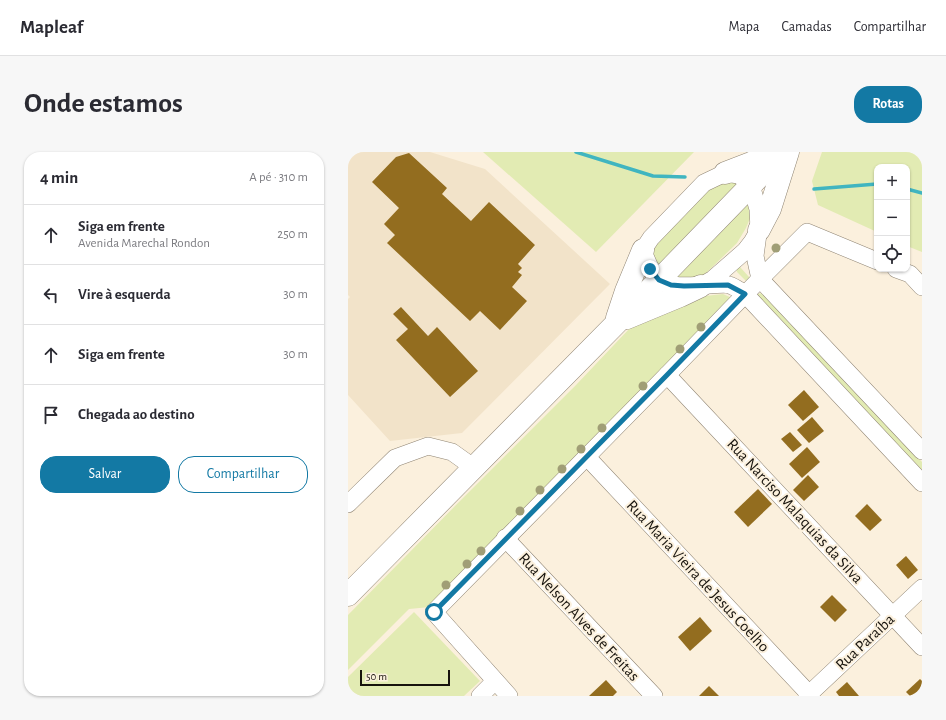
<!DOCTYPE html>
<html lang="pt">
<head>
<meta charset="utf-8">
<style>
  :root { --surface:#fff; --page:#f7f7f7; --text:#2b2b33; --muted:#7c7c81; --line:#e1e1e2; --accent:#1379a4 }
  body { margin:0; font-family:"Alegreya Sans",sans-serif; background:var(--page); color:var(--text) }
  .controls { position:absolute; right:12px; top:12px; display:grid; overflow:hidden; border-radius:8px; box-shadow:0 1px 3px #0004 }
  .controls button { width:36px; height:36px; display:grid; place-items:center; padding:0; border:0; border-bottom:1px solid var(--line); background:var(--surface); color:var(--text); font:20px sans-serif }
  .scale { position:absolute; left:12px; bottom:10px; width:90px; box-sizing:border-box; padding-left:4px; border:2px solid #17130d; border-top:0; font-size:11px; line-height:14px; white-space:nowrap; color:#17130d; -webkit-text-stroke:3px #fbf0dd; paint-order:stroke }
  .stop { position:absolute; width:12px; height:12px; margin:-9px; border:3px solid #1379a4; border-radius:50%; background:#fff }
  .stop.end { background:#1379a4; border-color:#fff; box-shadow:0 1px 4px #0008 }
  .list { margin:0; padding:0; list-style:none }
  h2 { display:flex; justify-content:space-between; align-items:center; height:52px; margin:0; padding:0 16px; font-size:17px }
  h2 small { font-size:13px; font-weight:400; color:var(--muted) }
  .list li { display:grid; grid-template-columns:26px 1fr auto; gap:12px; align-items:center; box-sizing:border-box; height:60px; padding:0 16px; border-top:1px solid var(--line) }
  .list b { display:block; font-size:15px; white-space:nowrap }
  .list p { margin:0; font-size:13px; white-space:nowrap; color:var(--muted) }
  .list em { font-size:13px; font-style:normal; color:var(--muted) }
  .actions { display:flex; gap:8px; padding:12px 16px }
  .actions a { flex:1; padding:9px 0; border:1px solid var(--accent); border-radius:16px; text-align:center; font-size:14px; color:var(--accent) }
  .actions .main { background:var(--accent); color:#fff }
  .icon { flex:none; width:22px; height:22px; fill:none; stroke:currentColor; stroke-width:2; stroke-linecap:round; stroke-linejoin:round }
  .map { position:relative; flex:none; width:574px; height:544px; overflow:hidden; border-radius:16px }
  header { display:flex; align-items:center; gap:24px; box-sizing:border-box; height:56px; padding:0 20px; background:var(--surface); border-bottom:1px solid var(--line) }
  header strong { font-size:19px }
  nav { display:flex; gap:22px; margin-inline-start:auto; font-size:14px }
  .intro { display:flex; align-items:center; justify-content:space-between; box-sizing:border-box; height:96px; padding:0 24px }
  h1 { margin:0; font-size:28px }
  .button { padding:10px 18px; border-radius:16px; background:var(--accent); color:#fff; font-size:14px; font-weight:700 }
  main { display:flex; gap:24px; padding:0 24px }
  aside { flex:1; background:var(--surface); border-radius:16px; box-shadow:0 1px 3px #0004 }
  .map>svg:first-child { display:block }
  .built { fill:#f2e3c9 }
  .green { fill:#e2ebb3 }
  .lines { fill:none; stroke-linecap:round; stroke-linejoin:round }
  .stream { stroke:#40b5c0; stroke-width:3.5 }
  .building { fill:#936d1f }
  .minor-casing { stroke:#908574; stroke-width:18 }
  .highway-casing { stroke:#908574; stroke-width:23 }
  .minor { stroke:#fff; stroke-width:17 }
  .highway { stroke:#fff; stroke-width:22 }
  .tree { fill:#a09e76 }
  .route { stroke:#1379a4; stroke-width:5 }
  .labels { text-anchor:middle; dominant-baseline:central; stroke-width:4; stroke-linejoin:round; paint-order:stroke }
  .street-label { font-size:16px; fill:#17130d; stroke:#fbf0dd }
</style>
</head>
<body>
<header>
<strong>Mapleaf</strong>
<nav><a>Mapa</a><a>Camadas</a><a>Compartilhar</a></nav>
</header>
<div class="intro"><h1>Onde estamos</h1><a class="button">Rotas</a></div>
<main>
<aside>
<h2>4 min<small>A pé · 310 m</small></h2>
<ul class="list">
<li><svg class="icon" aria-label="ahead" viewBox="0 0 24 24"><path d="M12 20V5M6 11l6-6 6 6"/></svg><div><b>Siga em frente</b><p>Avenida Marechal Rondon</p></div><em>250 m</em></li>
<li><svg class="icon" aria-label="left" viewBox="0 0 24 24"><path d="M17 20v-9H6M10 6l-5 5 5 5"/></svg><div><b>Vire à esquerda</b></div><em>30 m</em></li>
<li><svg class="icon" aria-label="ahead" viewBox="0 0 24 24"><path d="M12 20V5M6 11l6-6 6 6"/></svg><div><b>Siga em frente</b></div><em>30 m</em></li>
<li><svg class="icon" aria-label="arrive" viewBox="0 0 24 24"><path d="M6 21V4h12l-3 4 3 4H6"/></svg><div><b>Chegada ao destino</b></div></li>
</ul>
<div class="actions"><a class="main">Salvar</a><a>Compartilhar</a></div>
</aside>
<div class="map">
<svg width="574" height="544" viewBox="0 0 574 544">
  <rect width="100%" height="100%" fill="#fbf0dd"/>
  <!-- built -->
  <polygon class="built" points="0,0 82,0 137,17 262,132 114,281 42,289 0,243 0,147 2,145 0,143"/>
  <!-- green -->
  <g class="green">
    <polygon points="135,0 346,0 248,100"/>
    <polygon points="474,0 574,0 574,100 559,94 559,15 529,15 529,80 470,53 464,29"/>
    <polygon points="371,29 390,31 308,117 304,100 307,94 365,33"/>
    <polygon points="401,47 403,64 398,76 389,91 355,124 324,129"/>
    <polygon points="392,115 402,126 399,130 389,120 388,116"/>
    <polygon points="414,141 574,310 574,321 410,146 410,142"/>
    <polygon points="375,142 384,146 82,455 61,457 0,518 0,463 108,353 228,233 282,176 357,144"/>
    <polygon points="66,460 132,529 116,544 0,544 0,525"/>
  </g>
  <g class="lines">
    <!-- stream -->
    <g class="stream">
      <polyline points="228,0 305,24 337,25"/>
      <polyline points="466,37 529,32"/>
      <polyline points="559,37 574,41"/>
    </g>
  </g>
  <!-- building -->
  <g class="building">
    <polygon points="61,1 99,36 94,42 123,69 141,50 187,93 170,112 174,116 170,120 174,123 164,135 179,149 152,178 132,159 122,169 39,91 47,83 36,72 51,56 24,30 48,5"/>
    <polygon points="53,155 80,184 89,175 130,219 102,245 48,188 60,177 45,162"/>
    <polygon points="456,238 471,255 455,269 440,253"/>
    <polygon points="464,265 476,279 461,291 449,278"/>
    <polygon points="442,280 454,293 445,300 433,287"/>
    <polygon points="459,295 472,310 454,326 441,312"/>
    <polygon points="460,323 471,335 456,349 445,338"/>
    <polygon points="410,337 424,352 400,375 386,360"/>
    <polygon points="519,352 534,368 522,379 507,364"/>
    <polygon points="558,404 570,418 560,427 548,413"/>
    <polygon points="484,443 499,458 487,470 472,455"/>
    <polygon points="352,465 364,479 342,499 330,485"/>
    <polygon points="572,527 574,529 574,544 562,544 558,540"/>
    <polygon points="258,528 269,540 265,544 241,544"/>
    <polygon points="499,530 511,544 491,544 488,540"/>
    <polygon points="361,534 371,544 351,544"/>
  </g>
  <g class="lines">
    <defs>
      <g id="minor">
        <polyline points="410,82 407,104 412,127 574,299"/>
        <polyline points="548,117 562,122 574,135"/>
        <path d="M353,134L365,127L397,99L404,90L411,78L410,57L403,33L391,23L377,21L356,31L303,86L295,98C308,140 325,134 362,133C368,133 376,131 381,133C386,134 392,139 397,142L574,331"/>
        <polyline points="319,223 574,495"/>
        <polyline points="238,304 463,544"/>
        <polyline points="0,352 47,306 80,294 104,300 125,315"/>
        <polyline points="157,386 306,544"/>
        <polyline points="132,544 147,529"/>
        <polyline points="161,544 86,460 319,223 412,127 459,80 529,109"/>
        <polyline points="459,544 574,436"/>
      </g>
      <g id="highway">
        <polyline points="377,21 403,11 426,0"/>
        <polyline points="411,78 422,57 440,0"/>
        <polyline points="269,166 278,139 295,98"/>
        <polyline points="279,166 332,144 353,134"/>
        <polyline points="0,443 311,128 435,0"/>
      </g>
    </defs>
    <!-- minor casing -->
    <use href="#minor" class="minor-casing"/>
    <!-- highway casing -->
    <use href="#highway" class="highway-casing"/>
    <!-- minor -->
    <use href="#minor" class="minor"/>
    <!-- highway -->
    <use href="#highway" class="highway"/>
  </g>
  <!-- trees -->
  <g class="tree">
    <circle cx="428" cy="96" r="4.5"/>
    <circle cx="353" cy="175" r="4.5"/>
    <circle cx="332" cy="197" r="4.5"/>
    <circle cx="295" cy="234" r="4.5"/>
    <circle cx="254" cy="276" r="4.5"/>
    <circle cx="233" cy="297" r="4.5"/>
    <circle cx="214" cy="317" r="4.5"/>
    <circle cx="192" cy="338" r="4.5"/>
    <circle cx="172" cy="359" r="4.5"/>
    <circle cx="133" cy="399" r="4.5"/>
    <circle cx="119" cy="412" r="4.5"/>
    <circle cx="98" cy="433" r="4.5"/>
  </g>
  <g class="lines">
    <!-- route -->
    <polyline class="route" points="86,460 319,223 397,142 380,133 336,134 323,133 311,128 302,117"/>
  </g>
  <g class="labels">
    <!-- street labels -->
    <g class="street-label">
      <text transform="translate(447 359) rotate(47)">Rua Narciso Malaquias da Silva</text>
      <text transform="translate(350 424) rotate(47)">Rua Maria Vieira de Jesus Coelho</text>
      <text transform="translate(231 465) rotate(47)">Rua Nelson Alves de Freitas</text>
      <text transform="translate(517 490) rotate(-43)">Rua Paraíba</text>
    </g>
  </g>
</svg>
<div class="controls">
<button>+</button>
<button>−</button>
<button><svg class="icon" aria-label="locate" viewBox="0 0 24 24"><circle cx="12" cy="12" r="6"/><path d="M12 2v4M12 18v4M2 12h4M18 12h4"/></svg></button>
</div>
<div class="scale">50 m</div>
<div class="stop" style="left:86px;top:460px"></div>
<div class="stop end" style="left:302px;top:117px"></div>
</div>
</main>
</body>
</html>
